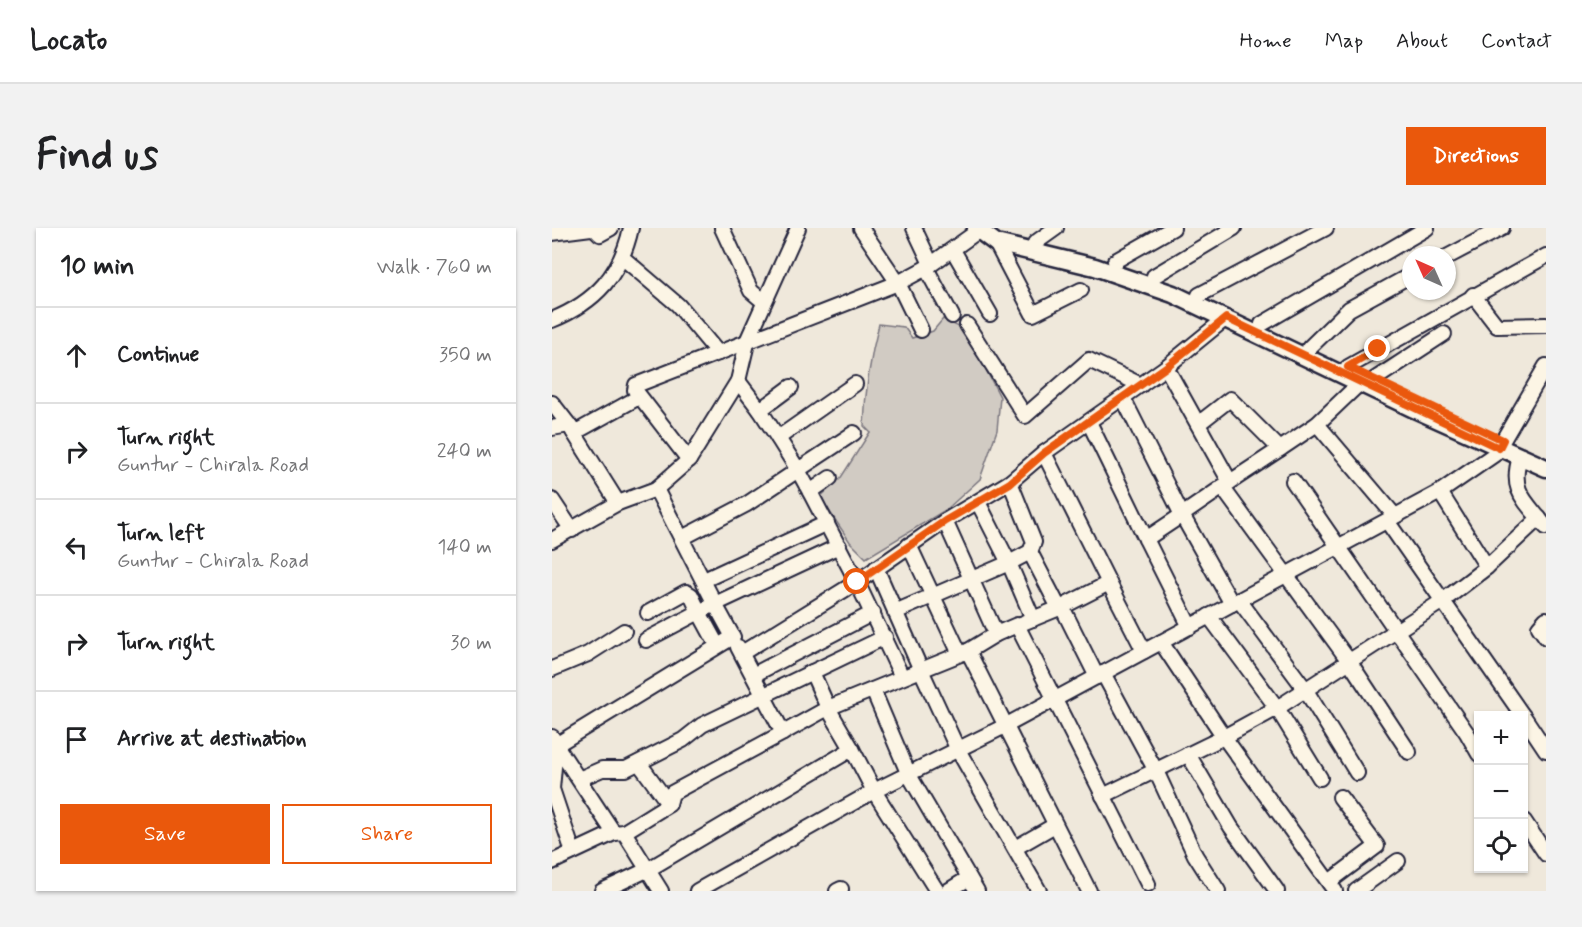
<!DOCTYPE html>
<html lang="en">
<head>
<meta charset="utf-8">
<style>
  :root { --surface:#fff; --page:#f2f2f2; --text:#202124; --muted:#757577; --line:#e0e0e0; --accent:#ea580c }
  body { margin:0; font-family:Mynerve,sans-serif; background:var(--page); color:var(--text) }
  .controls { position:absolute; right:18px; bottom:18px; display:grid; overflow:hidden; border-radius:0px; box-shadow:0 2px 4px #0004 }
  .controls button { width:54px; height:54px; display:grid; place-items:center; padding:0; border:0; border-bottom:2px solid var(--line); background:var(--surface); color:var(--text); font:30px sans-serif }
  .compass { position:absolute; left:850px; top:18px; width:54px; height:54px; border-radius:50%; background:var(--surface); box-shadow:0 2px 4px #0004; rotate:315deg }
  .stop { position:absolute; width:18px; height:18px; margin:-14px; border:4px solid #ea580c; border-radius:50%; background:#fff }
  .stop.end { background:#ea580c; border-color:#fff; box-shadow:0 2px 6px #0008 }
  .list { margin:0; padding:0; list-style:none }
  h2 { display:flex; justify-content:space-between; align-items:center; height:78px; margin:0; padding:0 24px; font-size:26px }
  h2 small { font-size:20px; font-weight:400; color:var(--muted) }
  .list li { display:grid; grid-template-columns:39px 1fr auto; gap:18px; align-items:center; box-sizing:border-box; height:96px; padding:0 24px; border-top:2px solid var(--line) }
  .list b { display:block; font-size:22px; white-space:nowrap }
  .list p { margin:0; font-size:20px; white-space:nowrap; color:var(--muted) }
  .list em { font-size:20px; font-style:normal; color:var(--muted) }
  .actions { display:flex; gap:12px; padding:18px 24px }
  .actions a { flex:1; padding:14px 0; border:2px solid var(--accent); border-radius:0px; text-align:center; font-size:21px; color:var(--accent) }
  .actions .main { background:var(--accent); color:#fff }
  .icon { flex:none; width:33px; height:33px; fill:none; stroke:currentColor; stroke-width:2; stroke-linecap:round; stroke-linejoin:round }
  .map { position:relative; flex:none; width:994px; height:663px; overflow:hidden; border-radius:0px }
  header { display:flex; align-items:center; gap:36px; box-sizing:border-box; height:84px; padding:0 30px; background:var(--surface); border-bottom:2px solid var(--line) }
  header strong { font-size:28px }
  nav { display:flex; gap:33px; margin-inline-start:auto; font-size:21px }
  .intro { display:flex; align-items:center; justify-content:space-between; box-sizing:border-box; height:144px; padding:0 36px }
  h1 { margin:0; font-size:42px }
  .button { padding:15px 27px; border-radius:0px; background:var(--accent); color:#fff; font-size:21px; font-weight:700 }
  main { display:flex; gap:36px; padding:0 36px }
  aside { flex:1; background:var(--surface); border-radius:0px; box-shadow:0 2px 4px #0004 }
  .map>svg:first-child { display:block }
  .green { fill:#d1cbc3; stroke:#7a767f; stroke-width:1.5 }
  .lines { fill:none; stroke-linecap:round; stroke-linejoin:round }
  .minor-casing { stroke:#22223b; stroke-width:18 }
  .major-casing { stroke:#22223b; stroke-width:21 }
  .minor { stroke:#fcf5e5; stroke-width:14 }
  .major { stroke:#fcf5e5; stroke-width:16 }
  .route { stroke:#ea580c; stroke-width:8 }
</style>
</head>
<body>
<header>
<strong>Locato</strong>
<nav><a>Home</a><a>Map</a><a>About</a><a>Contact</a></nav>
</header>
<div class="intro"><h1>Find us</h1><a class="button">Directions</a></div>
<main>
<aside>
<h2>10 min<small>Walk · 760 m</small></h2>
<ul class="list">
<li><svg class="icon" aria-label="ahead" viewBox="0 0 24 24"><path d="M12 20V5M6 11l6-6 6 6"/></svg><div><b>Continue</b></div><em>350 m</em></li>
<li><svg class="icon" aria-label="right" viewBox="0 0 24 24"><path d="M7 20v-9h11M14 6l5 5-5 5"/></svg><div><b>Turn right</b><p>Guntur - Chirala Road</p></div><em>240 m</em></li>
<li><svg class="icon" aria-label="left" viewBox="0 0 24 24"><path d="M17 20v-9H6M10 6l-5 5 5 5"/></svg><div><b>Turn left</b><p>Guntur - Chirala Road</p></div><em>140 m</em></li>
<li><svg class="icon" aria-label="right" viewBox="0 0 24 24"><path d="M7 20v-9h11M14 6l5 5-5 5"/></svg><div><b>Turn right</b></div><em>30 m</em></li>
<li><svg class="icon" aria-label="arrive" viewBox="0 0 24 24"><path d="M6 21V4h12l-3 4 3 4H6"/></svg><div><b>Arrive at destination</b></div></li>
</ul>
<div class="actions"><a class="main">Save</a><a>Share</a></div>
</aside>
<div class="map">
<svg width="994" height="663" viewBox="0 0 994 663">
  <rect width="100%" height="100%" fill="#efe8db"/>
  <filter id="ink" filterUnits="userSpaceOnUse"><feTurbulence type="fractalNoise" baseFrequency=".0167" numOctaves="2"/><feDisplacementMap in="SourceGraphic" scale="12" xChannelSelector="R" yChannelSelector="G"/><feConvolveMatrix kernelMatrix="1 2 1 2 8 2 1 2 1" color-interpolation-filters="sRGB"/></filter>
  <g filter="url(#ink)">
    <!-- green -->
    <path class="green" d="M391,91L407,99L421,117L448,169L445,202L428,251L395,281L314,330L298,314L268,269L288,251L318,204L312,198C313,163 318,130 327,96L352,99L360,110L381,103Z"/>
    <g class="lines">
      <defs>
        <g id="minor">
          <polyline points="42,0 48,6 59,0"/>
          <polyline points="170,0 199,63 212,74"/>
          <polyline points="309,0 346,55 369,102"/>
          <polyline points="362,0 379,36"/>
          <polyline points="0,5 39,0"/>
          <polyline points="444,15 481,86 529,62"/>
          <polyline points="483,15 504,0"/>
          <polyline points="401,22 438,86"/>
          <polyline points="895,29 950,0"/>
          <polyline points="71,30 126,77 166,125"/>
          <polyline points="563,33 621,0"/>
          <polyline points="374,40 400,88"/>
          <polyline points="602,48 682,0"/>
          <polyline points="647,67 774,0"/>
          <polyline points="921,67 945,98 994,97"/>
          <path d="M0,92C44,74 69,46 79,0"/>
          <polyline points="710,96 875,0"/>
          <polyline points="415,97 473,188 537,132 589,157"/>
          <polyline points="757,120 797,81 859,47"/>
          <polyline points="614,139 678,254 630,287 680,376"/>
          <polyline points="796,139 994,28"/>
          <polyline points="823,151 892,106"/>
          <polyline points="186,153 208,182 239,159"/>
          <polyline points="0,175 17,197 66,275"/>
          <polyline points="208,182 226,210 303,156"/>
          <polyline points="537,194 594,311 630,287 571,170"/>
          <polyline points="646,196 678,171 728,221 765,196 808,155"/>
          <polyline points="765,196 843,288"/>
          <polyline points="0,200 17,197"/>
          <polyline points="22,205 87,169"/>
          <polyline points="226,210 246,242 302,205"/>
          <polyline points="492,225 557,355"/>
          <path d="M968,229C957,264 974,273 994,299"/>
          <polyline points="137,232 83,162 84,157 346,55 374,40 426,3"/>
          <polyline points="741,253 915,505 927,526"/>
          <polyline points="458,254 482,314 478,324 457,335 481,391"/>
          <polyline points="678,254 728,221"/>
          <polyline points="670,259 797,433 857,524"/>
          <polyline points="104,261 163,376 287,318"/>
          <polyline points="258,264 305,354 393,293 458,254 492,225 614,139 674,90"/>
          <polyline points="888,264 935,339"/>
          <polyline points="0,272 20,302"/>
          <polyline points="393,293 444,406 416,423"/>
          <polyline points="835,293 971,488"/>
          <polyline points="130,310 195,276 246,242 258,264 278,250"/>
          <polyline points="594,311 638,399"/>
          <polyline points="0,312 66,275 104,261 137,232 186,153 196,111 246,0"/>
          <polyline points="357,317 408,426"/>
          <polyline points="478,324 507,380"/>
          <polyline points="152,352 275,295"/>
          <polyline points="687,372 753,461 805,545"/>
          <polyline points="510,379 557,355 592,423"/>
          <polyline points="343,384 457,335 426,274"/>
          <polyline points="657,388 725,480 768,550"/>
          <polyline points="994,391 987,399 994,409"/>
          <polyline points="473,394 510,379 545,449"/>
          <polyline points="444,406 465,397 596,656"/>
          <polyline points="94,412 147,384 139,367 134,364 96,385"/>
          <polyline points="186,419 231,505 276,480 260,444"/>
          <polyline points="190,425 305,354 350,449"/>
          <polyline points="0,441 36,426 72,403"/>
          <polyline points="551,445 604,543 643,627 666,663"/>
          <polyline points="201,447 321,385"/>
          <polyline points="321,462 357,547 425,663"/>
          <polyline points="972,489 994,522"/>
          <polyline points="0,509 4,517 181,409 163,376 147,384 165,417"/>
          <polyline points="4,517 62,605 72,604 117,576 120,565 231,505"/>
          <polyline points="4,517 0,561 21,624"/>
          <polyline points="300,521 322,563 385,663"/>
          <polyline points="636,526 679,599 725,663"/>
          <polyline points="87,535 117,576"/>
          <polyline points="27,551 50,541 74,541 131,512 150,497 333,409"/>
          <polyline points="551,568 672,509 609,414"/>
          <polyline points="972,593 994,626"/>
          <polyline points="72,604 109,663"/>
          <polyline points="463,620 503,597"/>
          <polyline points="0,634 62,605"/>
          <polyline points="777,654 825,618 788,569"/>
          <polyline points="50,663 97,641 300,521 276,480 369,442 324,340"/>
          <polyline points="145,663 322,563 453,498 888,264 943,226 994,138"/>
          <polyline points="285,663 289,661"/>
          <polyline points="396,663 417,650"/>
          <polyline points="487,663 406,522 369,442 416,423 537,663"/>
          <polyline points="783,663 672,509 725,480 892,372 935,339 987,290"/>
          <polyline points="804,663 846,633"/>
        </g>
        <polyline id="major" points="424,0 444,15 543,39 621,66 862,181 994,240"/>
      </defs>
      <!-- minor casing -->
      <use href="#minor" class="minor-casing"/>
      <!-- major casing -->
      <use href="#major" class="major-casing"/>
      <!-- minor -->
      <use href="#minor" class="minor"/>
      <!-- major -->
      <use href="#major" class="major"/>
    </g>
  </g>
  <g class="lines" filter="url(#ink)">
    <!-- route -->
    <polyline class="route" points="305,354 393,293 458,255 492,225 614,139 674,90 947,220 951,212 796,139 826,121"/>
  </g>
</svg>
<div class="controls">
<button>+</button>
<button>−</button>
<button><svg class="icon" aria-label="locate" viewBox="0 0 24 24"><circle cx="12" cy="12" r="6"/><path d="M12 2v4M12 18v4M2 12h4M18 12h4"/></svg></button>
</div>
<svg class="compass" viewBox="-18 -18 36 36"><path d="M0-13l5 13h-10z" fill="#e53935"/><path d="M0 13l5-13h-10z" fill="#757577"/></svg>
<div class="stop" style="left:305px;top:354px"></div>
<div class="stop end" style="left:826px;top:121px"></div>
</div>
</main>
</body>
</html>
